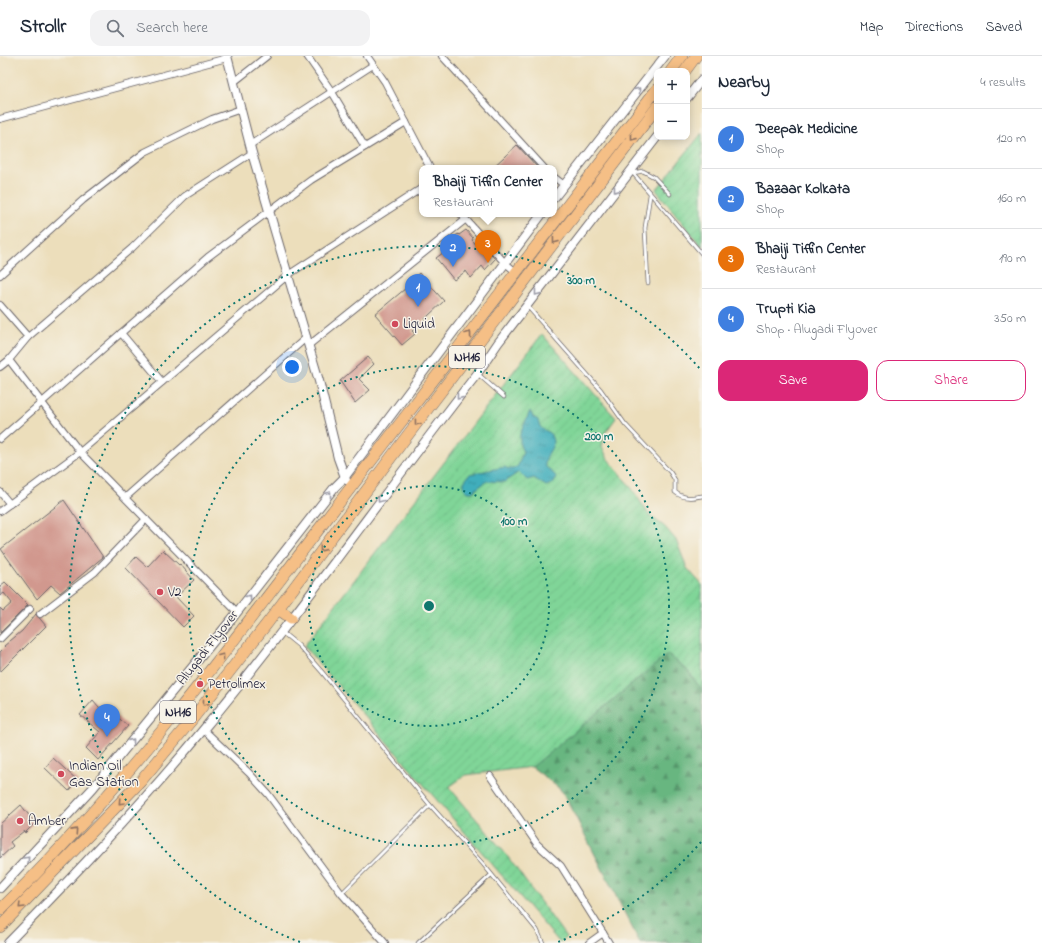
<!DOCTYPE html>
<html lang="en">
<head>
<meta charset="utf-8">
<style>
  :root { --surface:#fff; --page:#f2f2f3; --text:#1f2937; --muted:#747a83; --line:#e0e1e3; --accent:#db2777 }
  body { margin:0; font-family:"Indie Flower",sans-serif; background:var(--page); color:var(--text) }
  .controls { position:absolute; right:12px; top:12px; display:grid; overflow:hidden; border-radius:8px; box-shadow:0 2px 10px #0003 }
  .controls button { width:36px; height:36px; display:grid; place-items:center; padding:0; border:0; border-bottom:1px solid var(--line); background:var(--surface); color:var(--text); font:20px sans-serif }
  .you { position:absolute; left:292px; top:311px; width:14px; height:14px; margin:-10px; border:3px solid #fff; border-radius:50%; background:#1a73e8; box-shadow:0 0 0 6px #1a73e833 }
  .badge { display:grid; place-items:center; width:26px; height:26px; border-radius:50%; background:var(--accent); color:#fff; font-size:13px; font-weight:700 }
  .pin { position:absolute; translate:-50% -33px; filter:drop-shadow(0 1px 2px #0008) }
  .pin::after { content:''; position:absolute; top:21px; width:14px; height:12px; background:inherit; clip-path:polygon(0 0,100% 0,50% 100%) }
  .popup { position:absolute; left:419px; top:109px; width:138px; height:52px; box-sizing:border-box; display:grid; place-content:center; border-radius:8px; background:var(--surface); filter:drop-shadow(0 1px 3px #0005); font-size:13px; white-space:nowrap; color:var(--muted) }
  .popup b { font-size:15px; color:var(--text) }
  .popup::after { content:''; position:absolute; left:50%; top:100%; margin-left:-8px; border:8px solid transparent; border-top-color:var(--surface) }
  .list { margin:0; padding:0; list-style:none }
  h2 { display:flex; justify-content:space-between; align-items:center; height:52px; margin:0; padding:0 16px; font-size:17px }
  h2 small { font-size:13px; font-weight:400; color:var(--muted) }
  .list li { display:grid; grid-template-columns:26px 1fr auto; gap:12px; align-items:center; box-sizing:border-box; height:60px; padding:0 16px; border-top:1px solid var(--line) }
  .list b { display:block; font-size:15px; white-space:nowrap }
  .list p { margin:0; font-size:13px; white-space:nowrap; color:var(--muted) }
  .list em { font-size:13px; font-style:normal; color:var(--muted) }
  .actions { display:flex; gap:8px; padding:12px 16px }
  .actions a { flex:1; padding:9px 0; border:1px solid var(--accent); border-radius:12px; text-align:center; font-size:14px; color:var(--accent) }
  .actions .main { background:var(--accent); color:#fff }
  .icon { flex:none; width:22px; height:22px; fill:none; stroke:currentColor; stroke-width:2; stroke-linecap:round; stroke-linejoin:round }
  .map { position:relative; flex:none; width:702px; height:887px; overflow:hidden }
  header { display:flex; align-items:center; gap:24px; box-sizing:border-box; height:56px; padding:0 20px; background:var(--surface); border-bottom:1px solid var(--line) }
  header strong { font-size:19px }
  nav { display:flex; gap:22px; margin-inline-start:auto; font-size:14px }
  .search { width:280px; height:36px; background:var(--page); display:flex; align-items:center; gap:10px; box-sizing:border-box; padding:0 14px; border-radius:12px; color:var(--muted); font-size:15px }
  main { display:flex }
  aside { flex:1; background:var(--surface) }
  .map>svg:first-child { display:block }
  .forest { fill:url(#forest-firs); stroke:#456c5e }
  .garden { fill:url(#garden-furrows); stroke:#517c6a }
  .water { fill:url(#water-ripples); stroke:#30687c }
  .building { fill:#d1988e }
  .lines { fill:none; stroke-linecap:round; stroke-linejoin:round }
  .service-casing { stroke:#696468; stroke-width:4.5 }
  .minor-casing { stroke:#696468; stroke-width:8 }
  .tertiary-casing { stroke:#696468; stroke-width:10 }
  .trunk-casing { stroke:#696468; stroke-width:12 }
  .service { stroke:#fff; stroke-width:3 }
  .minor { stroke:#fff; stroke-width:6 }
  .tertiary { stroke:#fff; stroke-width:8 }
  .trunk { stroke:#f5bf86; stroke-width:11 }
  .oneway { stroke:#9c9ca7 }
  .oneway2 { stroke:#8c7060 }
  .ring { fill:none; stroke:#0f766e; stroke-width:2; stroke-dasharray:2 4 }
  .poi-dot { fill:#d1495b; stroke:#f7f3e8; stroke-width:1.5 }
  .labels { text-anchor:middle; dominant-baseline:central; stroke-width:3; stroke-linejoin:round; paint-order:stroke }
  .shield { fill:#f7f3e8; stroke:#62616f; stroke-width:1 }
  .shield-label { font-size:13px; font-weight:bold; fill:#22223b }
  .poi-label { font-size:14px; fill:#22223b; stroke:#f7f3e8; text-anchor:start }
  .street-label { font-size:14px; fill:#22223b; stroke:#f7f3e8 }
  .centre { fill:#0f766e; stroke:#f7f3e8; stroke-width:2 }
  .ring-label { font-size:12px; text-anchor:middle; font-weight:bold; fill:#0f766e; stroke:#f7f3e8; stroke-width:3; stroke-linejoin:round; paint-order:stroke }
</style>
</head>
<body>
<header>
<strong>Strollr</strong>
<div class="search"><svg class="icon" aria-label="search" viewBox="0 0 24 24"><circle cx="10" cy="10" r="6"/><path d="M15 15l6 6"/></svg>Search here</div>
<nav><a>Map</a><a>Directions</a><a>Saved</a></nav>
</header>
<main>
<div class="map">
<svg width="702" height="887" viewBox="0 0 702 887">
  <defs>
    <pattern id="forest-firs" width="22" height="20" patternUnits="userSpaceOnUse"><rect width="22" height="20" fill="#68b680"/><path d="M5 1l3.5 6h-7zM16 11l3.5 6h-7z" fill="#55946a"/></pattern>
    <pattern id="garden-furrows" width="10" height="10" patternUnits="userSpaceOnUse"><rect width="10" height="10" fill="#80d598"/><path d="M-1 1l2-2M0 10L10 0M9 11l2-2" fill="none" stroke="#6eb784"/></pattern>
    <pattern id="water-ripples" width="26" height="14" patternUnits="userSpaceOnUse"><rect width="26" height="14" fill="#3faebc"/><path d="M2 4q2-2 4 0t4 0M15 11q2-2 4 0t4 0" fill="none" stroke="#348d9a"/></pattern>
  </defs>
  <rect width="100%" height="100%" fill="#f7f3e8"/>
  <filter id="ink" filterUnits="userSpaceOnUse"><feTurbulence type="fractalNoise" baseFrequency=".025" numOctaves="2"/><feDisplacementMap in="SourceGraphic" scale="8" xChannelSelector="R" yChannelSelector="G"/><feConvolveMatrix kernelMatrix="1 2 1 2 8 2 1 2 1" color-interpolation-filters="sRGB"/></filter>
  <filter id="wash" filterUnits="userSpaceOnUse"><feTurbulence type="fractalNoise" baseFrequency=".012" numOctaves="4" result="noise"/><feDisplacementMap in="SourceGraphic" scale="16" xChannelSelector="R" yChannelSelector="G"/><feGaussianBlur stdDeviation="0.9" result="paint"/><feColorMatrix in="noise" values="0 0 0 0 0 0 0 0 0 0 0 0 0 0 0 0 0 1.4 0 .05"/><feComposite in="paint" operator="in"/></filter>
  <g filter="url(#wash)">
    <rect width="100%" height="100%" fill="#ecdebb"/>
    <!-- forest -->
    <polygon class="forest" points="668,598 688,615 702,634 702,887 640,887 566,742 560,733 532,711"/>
    <!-- garden -->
    <g class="garden">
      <polygon points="702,77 702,191 656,134"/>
      <polygon points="542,278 616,362 605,377 602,391 608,403 633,434 649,459 665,471 676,484 687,512 702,529 702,634 688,615 668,598 532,711 466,719 449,731 505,797 566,881 560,887 304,590"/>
    </g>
    <!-- water -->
    <path class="water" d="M530,355L533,361L538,364C539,371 542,374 549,376C560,392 544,395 545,410L556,420L554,427L546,430L534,422L527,424L519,416L504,426L487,425L472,436H468L464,432V426L470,418L505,411L508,413H513L518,410L523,396L520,389V378Z"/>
    <g id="blocks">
      <!-- building -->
      <g class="building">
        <polygon points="517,89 538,112 492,112"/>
        <polygon points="466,174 473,182 472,184 487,201 490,197 495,203 485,214 482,210 471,222 466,215 454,224 436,202 447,194 443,189 458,178 459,179"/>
        <polygon points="419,217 444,245 412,275 415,278 402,289 375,258 412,227 410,225"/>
        <polygon points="368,301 374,308 359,323 370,334 355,347 340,325"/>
        <polygon points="64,444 103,501 60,537 51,529 37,543 1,493"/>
        <polygon points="163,494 179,509 180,508 194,524 176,541 194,560 183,571 126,512 136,501 147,511"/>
        <polygon points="5,526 28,549 0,577 0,552 3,555 12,547 4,537 0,540 0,530"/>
        <polygon points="36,558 46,570 0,616 0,596 5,591 4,590 22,575"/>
        <polygon points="93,644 111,665 116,660 128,670 98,704 86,692 100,676 80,659"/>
        <polygon points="53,702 78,725 69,735 45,712"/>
        <polygon points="21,749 35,767 25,777 24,775 10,786 13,790 0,802 0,768"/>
      </g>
    </g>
  </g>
  <g filter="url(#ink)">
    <use href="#blocks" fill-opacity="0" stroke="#696468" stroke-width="1"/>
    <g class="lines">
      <defs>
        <g id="service">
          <polyline points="632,116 702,198"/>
          <polyline points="633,117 643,115 654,121 670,138"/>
          <polyline points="648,227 645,172 650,139"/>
          <path d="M528,251L601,334L625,368L670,416L675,424V436C683,443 692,442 702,440"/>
          <polyline points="479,319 504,341"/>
          <polyline points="283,577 299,590 322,616 430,749 483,808 537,874 543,887"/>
          <polyline points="342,837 430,749"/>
          <polyline points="418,887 491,819"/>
        </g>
        <g id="minor">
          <polyline points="307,0 332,36 365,91"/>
          <polyline points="367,0 385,26 430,112"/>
          <polyline points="442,0 544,112"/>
          <polyline points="234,26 267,0"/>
          <polyline points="0,63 227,2"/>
          <polyline points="250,89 373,9"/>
          <polyline points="554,121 564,129"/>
          <polyline points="461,158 504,206 516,216"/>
          <polyline points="0,219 83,144 145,96 212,63 241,53"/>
          <polyline points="0,249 28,281 9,304 80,396 288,219 422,132"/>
          <polyline points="121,277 162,326"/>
          <polyline points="28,281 132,192 185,140 252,97"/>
          <polyline points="309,289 465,164"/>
          <polyline points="0,311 9,304"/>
          <polyline points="0,383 208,201 311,124 406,66"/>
          <polyline points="0,436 10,448"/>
          <polyline points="126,441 307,281"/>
          <polyline points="0,455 80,396 237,556"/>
          <polyline points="40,558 95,516 146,463"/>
          <polyline points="0,583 30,553"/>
          <polyline points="204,674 249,717 268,738 341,837 385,887"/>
          <polyline points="490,720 537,788 561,810 603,877"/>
          <polyline points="589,887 603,877 609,887"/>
        </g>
        <g id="tertiary">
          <polyline points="227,0 252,97 319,325 338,402 346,424"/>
          <polyline points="687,42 702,23"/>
          <polyline points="554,142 665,0"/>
          <polyline points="0,832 93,732 231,564 334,432 344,422 542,158"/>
          <path d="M8,887C75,818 142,748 203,674C299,559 385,435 477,318L498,287L657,81"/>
        </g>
        <g id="trunk">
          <polyline points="671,15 682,0"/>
          <polyline points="685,15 696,0"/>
          <polyline points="278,553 291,562"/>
          <path d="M0,854C120,736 221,602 322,469C433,323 545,178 657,33"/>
          <polyline points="0,871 141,725 190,666 269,565 401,388 657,51"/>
        </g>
      </defs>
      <!-- service casing -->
      <use href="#service" class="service-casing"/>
      <!-- minor casing -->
      <use href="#minor" class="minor-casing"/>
      <!-- tertiary casing -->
      <use href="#tertiary" class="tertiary-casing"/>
      <!-- trunk casing -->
      <use href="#trunk" class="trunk-casing"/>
      <!-- service -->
      <use href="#service" class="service"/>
      <!-- minor -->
      <use href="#minor" class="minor"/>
      <!-- tertiary -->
      <use href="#tertiary" class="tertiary"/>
      <!-- trunk -->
      <use href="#trunk" class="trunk"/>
    </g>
    <!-- one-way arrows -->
    <defs><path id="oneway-chevron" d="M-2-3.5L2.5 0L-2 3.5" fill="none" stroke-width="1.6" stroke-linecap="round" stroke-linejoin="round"/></defs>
    <g class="oneway">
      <use href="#oneway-chevron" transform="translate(638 34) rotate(-52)"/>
      <use href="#oneway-chevron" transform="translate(616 134) rotate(128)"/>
      <use href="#oneway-chevron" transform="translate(537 237) rotate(128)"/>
      <use href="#oneway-chevron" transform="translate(459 341) rotate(128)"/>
      <use href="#oneway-chevron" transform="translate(329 438) rotate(-52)"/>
      <use href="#oneway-chevron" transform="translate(380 444) rotate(127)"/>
      <use href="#oneway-chevron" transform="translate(249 541) rotate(-52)"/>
      <use href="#oneway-chevron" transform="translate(132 685) rotate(-51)"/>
      <use href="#oneway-chevron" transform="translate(27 803) rotate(-47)"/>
    </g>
    <g class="oneway2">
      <use href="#oneway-chevron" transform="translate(633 82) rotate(128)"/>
      <use href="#oneway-chevron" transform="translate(555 185) rotate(127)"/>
      <use href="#oneway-chevron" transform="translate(469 278) rotate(-53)"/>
      <use href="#oneway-chevron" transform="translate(417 367) rotate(127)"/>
      <use href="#oneway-chevron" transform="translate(322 493) rotate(127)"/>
      <use href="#oneway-chevron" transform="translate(222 600) rotate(-53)"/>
      <use href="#oneway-chevron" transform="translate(205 647) rotate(128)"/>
      <use href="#oneway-chevron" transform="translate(121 746) rotate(133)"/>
      <use href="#oneway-chevron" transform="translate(75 775) rotate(-48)"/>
      <use href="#oneway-chevron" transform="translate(21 850) rotate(134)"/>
    </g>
  </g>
  <!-- distance rings -->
  <g class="ring">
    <circle cx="429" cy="550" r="120"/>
    <circle cx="429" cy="550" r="240"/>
    <path d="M701 786A360 360 0 0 1 558 886M300 886A360 360 0 1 1 701 314"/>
  </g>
  <!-- markers -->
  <g class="poi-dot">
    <circle cx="395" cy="268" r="4"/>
    <circle cx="160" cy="536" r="4"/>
    <circle cx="200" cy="628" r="4"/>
    <circle cx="61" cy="718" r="4"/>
    <circle cx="20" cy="765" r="4"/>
  </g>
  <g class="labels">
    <!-- shield labels -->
    <g class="shield">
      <rect x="449" y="290" width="36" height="22" rx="3"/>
      <rect x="160" y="645" width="36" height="22" rx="3"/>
    </g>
    <g class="shield-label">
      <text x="467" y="301">NH16</text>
      <text x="178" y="656">NH16</text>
    </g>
    <!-- poi labels -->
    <g class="poi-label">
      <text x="403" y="268">Liquid</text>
      <text x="168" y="536">V2</text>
      <text x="208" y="628">Petrolimex</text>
      <text x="69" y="710">Indian Oil<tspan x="69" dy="16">Gas Station</tspan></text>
      <text x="28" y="765">Amber</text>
    </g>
    <!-- street labels -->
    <g class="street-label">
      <text transform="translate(208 592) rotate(-52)">Alugadi Flyover</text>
    </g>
  </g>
  <circle cx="429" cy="550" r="6" class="centre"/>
  <g class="ring-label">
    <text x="581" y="228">300 m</text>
    <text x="599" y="384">200 m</text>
    <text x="514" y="469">100 m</text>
  </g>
</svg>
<div class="controls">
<button>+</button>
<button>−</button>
</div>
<div class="you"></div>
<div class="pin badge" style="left:418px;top:251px;background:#3f7fe0">1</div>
<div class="pin badge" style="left:453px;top:211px;background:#3f7fe0">2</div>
<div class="pin badge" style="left:488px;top:207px;background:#e8710a">3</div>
<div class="popup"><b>Bhaiji Tiffin Center</b>Restaurant</div>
<div class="pin badge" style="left:107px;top:681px;background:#3f7fe0">4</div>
</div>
<aside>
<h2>Nearby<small>4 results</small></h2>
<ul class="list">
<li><span class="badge" style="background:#3f7fe0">1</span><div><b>Deepak Medicine</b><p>Shop</p></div><em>120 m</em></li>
<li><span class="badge" style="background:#3f7fe0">2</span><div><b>Bazaar Kolkata</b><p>Shop</p></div><em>160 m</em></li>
<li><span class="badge" style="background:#e8710a">3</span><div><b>Bhaiji Tiffin Center</b><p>Restaurant</p></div><em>190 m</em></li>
<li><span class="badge" style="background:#3f7fe0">4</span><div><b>Trupti Kia</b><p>Shop · Alugadi Flyover</p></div><em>350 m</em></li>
</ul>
<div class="actions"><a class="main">Save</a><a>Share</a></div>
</aside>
</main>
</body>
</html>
